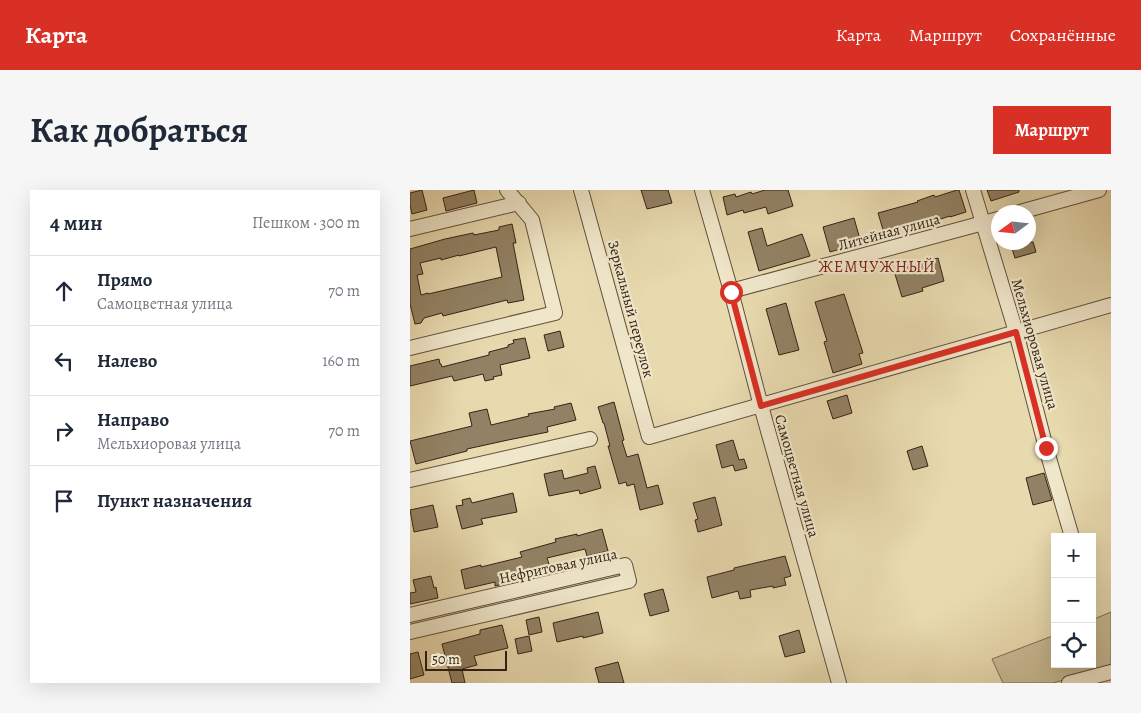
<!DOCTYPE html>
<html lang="ru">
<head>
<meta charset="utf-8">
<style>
  :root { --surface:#fff; --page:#f6f6f7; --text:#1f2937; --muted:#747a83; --line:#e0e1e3; --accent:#d93025 }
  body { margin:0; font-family:Alegreya,serif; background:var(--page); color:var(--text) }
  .controls { position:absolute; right:15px; bottom:15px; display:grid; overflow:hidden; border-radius:0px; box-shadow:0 5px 20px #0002 }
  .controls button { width:45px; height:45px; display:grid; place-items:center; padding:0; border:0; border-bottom:1px solid var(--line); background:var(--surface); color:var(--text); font:25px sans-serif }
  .compass { position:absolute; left:581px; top:15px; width:45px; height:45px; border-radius:50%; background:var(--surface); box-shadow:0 5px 20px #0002; rotate:255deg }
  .scale { position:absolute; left:15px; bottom:12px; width:82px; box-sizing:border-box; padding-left:5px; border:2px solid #342215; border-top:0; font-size:14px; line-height:18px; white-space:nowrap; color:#342215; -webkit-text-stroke:4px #f0e7cb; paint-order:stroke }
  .stop { position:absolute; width:15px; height:15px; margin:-11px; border:4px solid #d93025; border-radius:50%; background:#fff }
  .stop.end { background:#d93025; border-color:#fff; box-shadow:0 1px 5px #0008 }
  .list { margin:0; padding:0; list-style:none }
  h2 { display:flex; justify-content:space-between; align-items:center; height:65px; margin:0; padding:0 20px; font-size:21px }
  h2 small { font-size:16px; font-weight:400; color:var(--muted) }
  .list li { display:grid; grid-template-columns:32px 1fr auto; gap:15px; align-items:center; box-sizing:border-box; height:70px; padding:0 20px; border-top:1px solid var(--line) }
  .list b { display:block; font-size:19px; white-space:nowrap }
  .list p { margin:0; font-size:16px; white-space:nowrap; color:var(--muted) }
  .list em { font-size:16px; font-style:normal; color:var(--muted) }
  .icon { flex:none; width:28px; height:28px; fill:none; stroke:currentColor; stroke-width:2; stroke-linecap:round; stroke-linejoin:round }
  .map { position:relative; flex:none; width:701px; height:493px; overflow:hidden; border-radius:0px }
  header { display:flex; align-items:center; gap:30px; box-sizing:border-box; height:70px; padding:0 25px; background:var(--accent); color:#fff }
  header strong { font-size:24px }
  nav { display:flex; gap:28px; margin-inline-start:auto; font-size:18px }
  .intro { display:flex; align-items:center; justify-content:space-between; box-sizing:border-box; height:120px; padding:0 30px }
  h1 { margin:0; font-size:35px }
  .button { padding:12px 22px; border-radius:0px; background:var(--accent); color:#fff; font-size:18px; font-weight:700 }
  main { display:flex; gap:30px; padding:0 30px }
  aside { flex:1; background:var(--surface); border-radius:0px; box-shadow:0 5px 20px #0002 }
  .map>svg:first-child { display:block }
  .green { fill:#c9bb95; stroke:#7e6e55 }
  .building { fill:#928265; stroke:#342215; fill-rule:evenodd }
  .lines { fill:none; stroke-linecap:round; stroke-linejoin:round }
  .street-casing { stroke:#61503c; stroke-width:16 }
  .street { stroke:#f0e7cb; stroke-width:14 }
  .route { stroke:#d93025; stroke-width:6 }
  .labels { text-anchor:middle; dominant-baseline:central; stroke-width:4.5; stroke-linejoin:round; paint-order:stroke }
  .street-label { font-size:15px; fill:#342215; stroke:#f0e7cb }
  .neighbourhood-label { font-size:16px; letter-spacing:1px; fill:#7a1f14; stroke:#f0e7cb }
</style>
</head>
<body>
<header>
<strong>Карта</strong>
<nav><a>Карта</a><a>Маршрут</a><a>Сохранённые</a></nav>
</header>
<div class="intro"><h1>Как добраться</h1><a class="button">Маршрут</a></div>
<main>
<aside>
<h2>4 мин<small>Пешком · 300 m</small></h2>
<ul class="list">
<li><svg class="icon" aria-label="ahead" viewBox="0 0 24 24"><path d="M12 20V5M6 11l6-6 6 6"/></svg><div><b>Прямо</b><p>Самоцветная улица</p></div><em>70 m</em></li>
<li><svg class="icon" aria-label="left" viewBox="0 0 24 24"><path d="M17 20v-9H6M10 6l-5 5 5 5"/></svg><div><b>Налево</b></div><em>160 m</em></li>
<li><svg class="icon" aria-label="right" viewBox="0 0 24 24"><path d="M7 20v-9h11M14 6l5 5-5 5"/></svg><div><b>Направо</b><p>Мельхиоровая улица</p></div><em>70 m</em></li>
<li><svg class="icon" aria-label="arrive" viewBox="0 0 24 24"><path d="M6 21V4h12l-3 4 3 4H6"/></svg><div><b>Пункт назначения</b></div></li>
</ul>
</aside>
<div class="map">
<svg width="701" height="493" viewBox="0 0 701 493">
  <rect width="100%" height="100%" fill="#e8daaf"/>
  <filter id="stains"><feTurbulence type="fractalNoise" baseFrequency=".004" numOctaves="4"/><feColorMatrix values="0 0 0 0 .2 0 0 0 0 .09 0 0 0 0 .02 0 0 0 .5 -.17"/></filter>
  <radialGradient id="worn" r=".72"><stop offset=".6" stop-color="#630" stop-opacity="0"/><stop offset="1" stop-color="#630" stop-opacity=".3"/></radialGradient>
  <!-- green -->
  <polygon class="green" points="701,422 701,476 643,493 593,493 582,469 645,445 645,474 682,474 682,430"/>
  <!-- building -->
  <g class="building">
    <polygon points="12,0 17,20 2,24 0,15 0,3"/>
    <polygon points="64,0 67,13 36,21 33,8"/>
    <polygon points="231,0 258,0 262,13 237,19"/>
    <polygon points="355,0 378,0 383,16 358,24 356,17 334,23 333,20 317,25 313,7 325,4 326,7 341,2 342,4"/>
    <polygon points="547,0 549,0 556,22 540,27 540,26 515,34 514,32 474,43 468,23 508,12 507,11 524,5 525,7"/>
    <polygon points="577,0 609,0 609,2 581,11"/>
    <polygon points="444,28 451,53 420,62 413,37"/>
    <path d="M102,34L106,53H103L114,110L98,113L97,110L33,126L32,123L14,128L11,133L5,134L0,114V59L35,49L63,43L64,45L89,40V37ZM86,57L92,87L18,104V103L11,105L7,85L13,84L10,73L31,68V70L49,65V66Z"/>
    <polygon points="352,38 357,56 392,44 400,66 349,81 338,42"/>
    <polygon points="600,52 623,52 626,62 605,68"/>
    <polygon points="528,68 534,91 512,98 513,101 492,107 484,81"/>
    <polygon points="434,104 453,163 449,164 452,174 423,183 414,152 417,151 405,112"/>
    <polygon points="376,113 389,160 369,165 356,119"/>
    <polygon points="150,141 154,157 138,161 134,145"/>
    <polygon points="115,148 120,168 90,175 92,185 83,187 84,189 75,191 73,184 44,191 42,186 0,196 0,176 29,169 30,174 31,174 32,177 79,165 79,162 98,157 98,155 104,153 103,150"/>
    <polygon points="437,205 442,223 423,229 417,211"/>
    <polygon points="204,212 214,250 212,251 217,267 228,264 237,298 248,295 253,314 230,320 224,294 217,296 216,292 209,294 198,256 200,256 194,233 193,233 188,217"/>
    <polygon points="161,213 166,230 137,237 138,242 98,250 57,259 57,261 6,274 0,251 62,236 59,223 77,219 81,235 119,226 118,224 145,219 144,217"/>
    <polygon points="323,250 329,270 334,269 337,278 325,281 323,275 312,278 306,255"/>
    <polygon points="512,256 518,276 503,280 497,261"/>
    <polygon points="185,276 191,298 170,304 169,300 139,306 134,284 152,280 154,289 178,283 177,278"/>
    <polygon points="634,283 642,310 623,315 616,288"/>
    <polygon points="103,303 107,322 71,329 73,334 52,339 46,316 53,315 52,310 60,308 62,313"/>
    <polygon points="305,307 312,335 288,342 285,330 288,329 283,313"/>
    <polygon points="23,315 28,337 4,342 0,320"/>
    <polygon points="192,339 198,361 177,366 175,359 137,368 140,377 105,387 106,391 85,396 85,392 55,399 51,380 71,375 71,377 112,367 110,362 146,352 145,349 167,344 167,346"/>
    <polygon points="375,366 381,386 374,388 376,395 363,398 363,396 340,400 341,407 330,409 328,401 302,408 297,387 324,380 324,378"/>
    <polygon points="21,386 24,398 26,397 28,408 0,414 0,403 6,402 3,390"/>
    <polygon points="253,399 259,421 240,426 234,404"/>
    <polygon points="188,422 193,443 173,448 173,446 147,452 143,433"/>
    <polygon points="129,427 132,442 119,445 116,430"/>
    <polygon points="92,435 98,458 64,466 67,475 52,479 55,493 42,493 32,454 70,444 70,440"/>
    <polygon points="389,440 395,462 375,467 369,446"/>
    <polygon points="119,446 122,461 108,464 105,449"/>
    <polygon points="8,462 14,485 0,489 0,464"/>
    <polygon points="208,472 214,493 189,493 185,478"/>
  </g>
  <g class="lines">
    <defs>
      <g id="street">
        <polyline points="171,0 239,247 701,115"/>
        <polyline points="292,0 321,101 351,216 429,493"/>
        <polyline points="563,0 606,142 636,258 662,347"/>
        <polyline points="610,22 689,0"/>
        <polyline points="0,39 109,13"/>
        <polyline points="321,101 588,29"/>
        <polyline points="0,158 145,123 122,30 97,0"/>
        <polyline points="0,290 180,249"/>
        <polyline points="0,425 215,375 219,391 0,442"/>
        <polyline points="659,493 701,482"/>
      </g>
    </defs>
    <!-- street casing -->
    <use href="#street" class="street-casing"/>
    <!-- street -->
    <use href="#street" class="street"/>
  </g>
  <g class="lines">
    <!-- route -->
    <polyline class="route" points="321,102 351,216 606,142 636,258"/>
  </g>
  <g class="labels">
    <!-- street labels -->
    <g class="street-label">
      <text transform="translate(479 42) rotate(-15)">Литейная улица</text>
      <text transform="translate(221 119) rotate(75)">Зеркальный переулок</text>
      <text transform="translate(625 154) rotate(74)">Мельхиоровая улица</text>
      <text transform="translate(387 286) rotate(74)">Самоцветная улица</text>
      <text transform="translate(148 376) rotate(-12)">Нефритовая улица</text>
    </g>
    <!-- neighbourhood labels -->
    <g class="neighbourhood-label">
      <text x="467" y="77">ЖЕМЧУЖНЫЙ</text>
    </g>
  </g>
  <rect width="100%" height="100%" filter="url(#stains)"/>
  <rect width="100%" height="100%" fill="url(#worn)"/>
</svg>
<div class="controls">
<button>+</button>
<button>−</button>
<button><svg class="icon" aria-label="locate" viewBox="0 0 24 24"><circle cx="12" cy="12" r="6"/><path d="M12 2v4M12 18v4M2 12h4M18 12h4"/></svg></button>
</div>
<svg class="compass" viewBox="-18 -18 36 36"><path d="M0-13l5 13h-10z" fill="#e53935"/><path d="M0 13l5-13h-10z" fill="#747a83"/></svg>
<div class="scale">50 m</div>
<div class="stop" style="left:321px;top:102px"></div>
<div class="stop end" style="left:636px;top:258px"></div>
</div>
</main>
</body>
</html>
